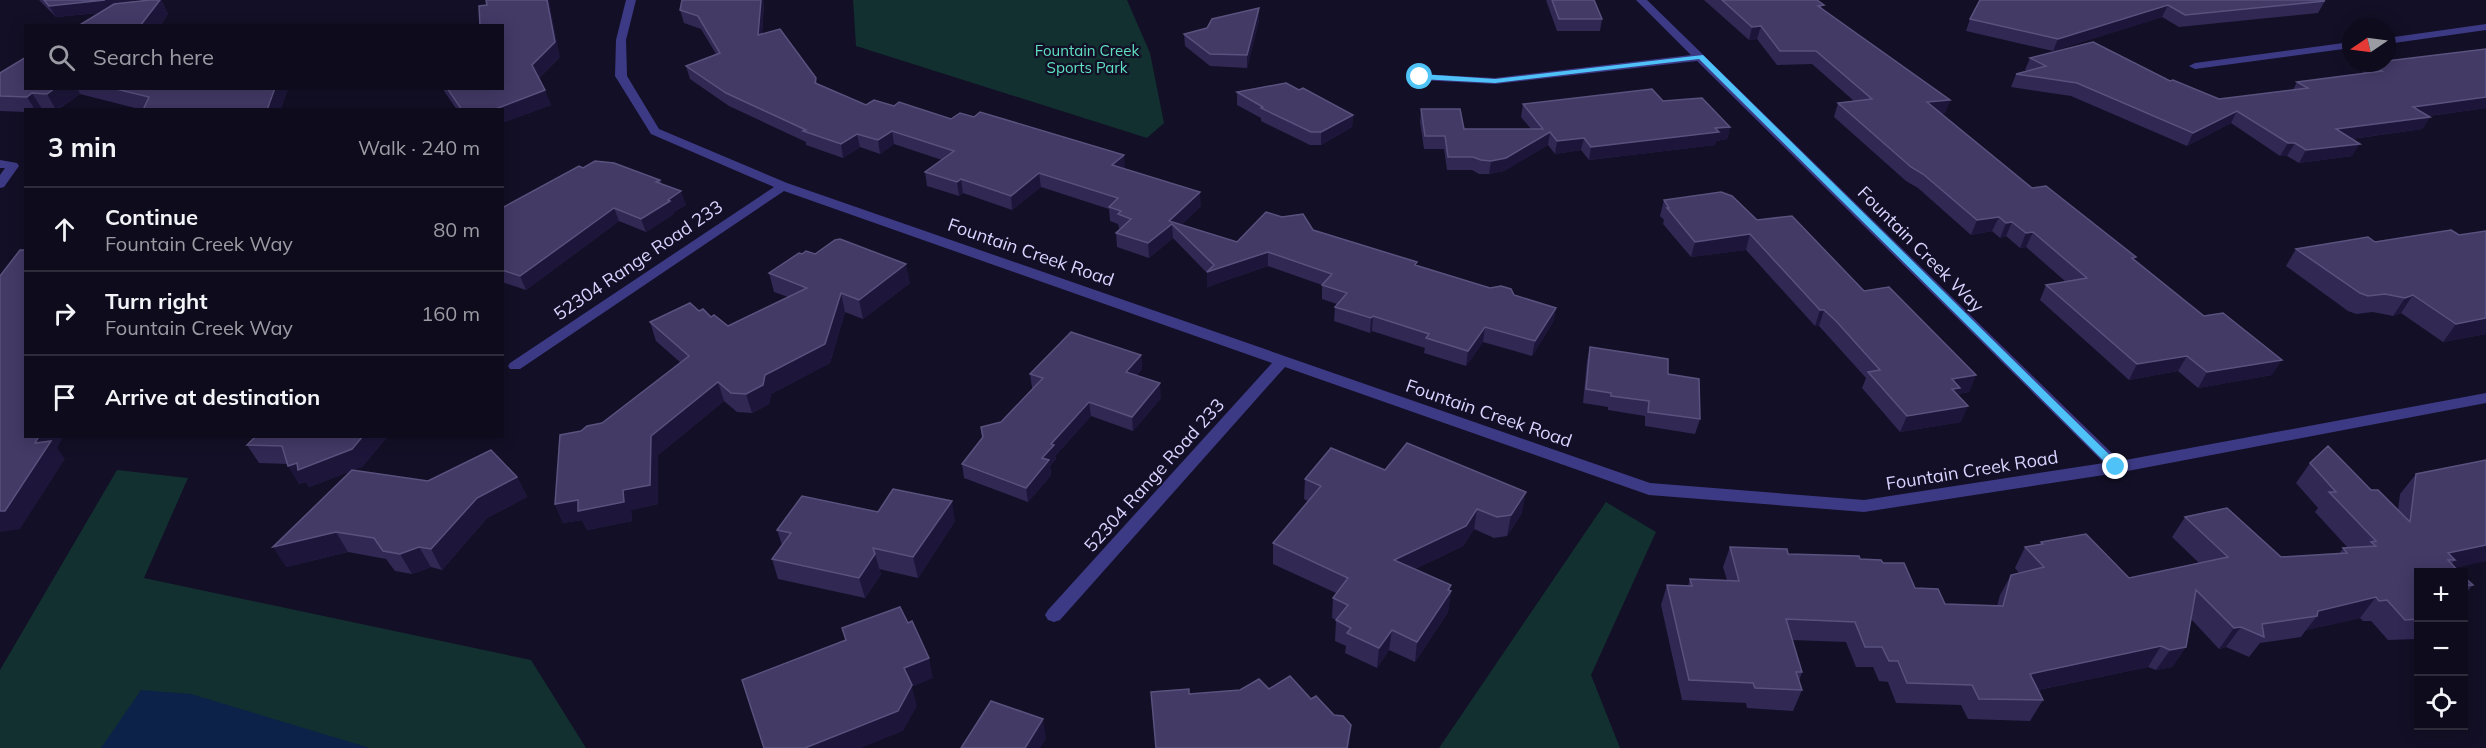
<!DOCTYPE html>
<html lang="en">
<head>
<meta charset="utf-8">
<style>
  :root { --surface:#0e0b1c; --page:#1c1929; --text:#f1f3f6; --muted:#9b9ba3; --line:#2e2b3b }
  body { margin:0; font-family:Mulish,sans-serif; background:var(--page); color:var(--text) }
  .controls { position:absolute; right:18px; bottom:18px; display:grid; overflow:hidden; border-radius:0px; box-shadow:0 3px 15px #0003 }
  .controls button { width:54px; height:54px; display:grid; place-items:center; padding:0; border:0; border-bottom:2px solid var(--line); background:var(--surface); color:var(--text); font:30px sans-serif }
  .compass { position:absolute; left:2342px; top:18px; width:54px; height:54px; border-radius:50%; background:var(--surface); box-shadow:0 3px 15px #0003; rotate:257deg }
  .stop { position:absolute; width:18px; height:18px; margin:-14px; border:4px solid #4fc3f7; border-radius:50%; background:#fff }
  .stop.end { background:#4fc3f7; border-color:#fff; box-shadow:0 2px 6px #0008 }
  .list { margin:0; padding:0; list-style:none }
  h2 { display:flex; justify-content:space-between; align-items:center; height:78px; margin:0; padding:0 24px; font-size:26px }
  h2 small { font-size:20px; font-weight:400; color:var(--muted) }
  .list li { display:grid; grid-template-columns:39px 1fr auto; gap:18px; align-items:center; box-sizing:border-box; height:84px; padding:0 24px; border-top:2px solid var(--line) }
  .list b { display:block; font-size:22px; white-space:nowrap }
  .list p { margin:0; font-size:20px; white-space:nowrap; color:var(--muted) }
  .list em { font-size:20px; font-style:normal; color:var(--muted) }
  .icon { flex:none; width:33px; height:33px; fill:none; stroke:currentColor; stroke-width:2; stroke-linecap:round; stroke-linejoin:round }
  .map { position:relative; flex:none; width:2486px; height:748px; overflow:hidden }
  .search { position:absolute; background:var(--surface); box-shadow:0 3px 15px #0003; left:24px; top:24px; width:480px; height:66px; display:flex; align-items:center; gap:15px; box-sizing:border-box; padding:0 21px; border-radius:0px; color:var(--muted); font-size:22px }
  .panel { position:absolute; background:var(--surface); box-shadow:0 3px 15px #0003; left:24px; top:108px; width:480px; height:330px; border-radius:0px }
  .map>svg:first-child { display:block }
  .green { fill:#12302f }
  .water { fill:#0c2248 }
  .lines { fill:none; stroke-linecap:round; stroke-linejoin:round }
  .minor { fill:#3d3a85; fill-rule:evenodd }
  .wall { fill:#312854 }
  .shaded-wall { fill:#1d163a }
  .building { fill:#433a66; stroke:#5a527e; stroke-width:1.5 }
  .route { fill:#4fc3f7 }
  .labels { text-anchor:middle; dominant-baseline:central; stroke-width:4.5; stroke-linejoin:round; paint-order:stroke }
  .far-park-label { font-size:15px; fill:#5fe0c0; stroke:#130f26 }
  .street-label { font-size:18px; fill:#d9d4ff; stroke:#130f26 }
</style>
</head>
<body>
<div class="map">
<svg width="2486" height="748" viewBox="0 0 2486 748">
  <rect width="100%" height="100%" fill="#130f26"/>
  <!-- green -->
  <g class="green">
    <polygon points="853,0 1127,0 1150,53 1164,123 1147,138 856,46"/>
    <polygon points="117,470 188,478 144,578 531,660 586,748 0,748 0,670"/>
    <polygon points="1606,502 1656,532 1591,675 1620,748 1439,748"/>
  </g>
  <!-- water -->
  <polygon class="water" points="141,690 191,694 370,748 101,748"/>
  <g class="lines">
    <!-- minor -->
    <g class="minor">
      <polygon points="626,0 636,0 626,40 627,76 659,129 787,183 1650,483 1864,500 2104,463 1697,61 1495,84 1420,80 1414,77 1420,74 1495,78 1691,55 1636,0 1647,0 2120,461 2486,393 2486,403 2117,473 1864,512 1649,495 1285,367 1060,620 1054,622 1048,620 1045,615 1048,610 1272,363 784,191 520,369 510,369 508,366 510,363 774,187 651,134 615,76 616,40"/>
      <polygon points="2486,24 2486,30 2387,44 2387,38"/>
      <polygon points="2351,42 2351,48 2195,69 2189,66 2195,63"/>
      <polygon points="0,160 17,163 19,166 4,187 0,188 0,175 5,168 0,168"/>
    </g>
  </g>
  <!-- wall -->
  <g class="wall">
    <polygon points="39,0 134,0 135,2 161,0 168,14 160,26 78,26 98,13 56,17"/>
    <polygon points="682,0 763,0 764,4 762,34 816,78 817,83 866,105 894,106 951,119 1125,169 1201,206 1181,225 1237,242 1313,230 1417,266 1556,308 1553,322 1532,356 1483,342 1466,366 1424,353 1425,348 1372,331 1370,333 1334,321 1335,307 1337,304 1322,299 1322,285 1268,266 1207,287 1207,273 1173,238 1149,258 1117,247 1116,233 1120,229 1119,228 1118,224 1110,221 1109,209 1041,187 1012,210 963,193 959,196 927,186 925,172 942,160 894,144 880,154 860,147 843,158 806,145 806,142 729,106 690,79 686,66 716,54 701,29 684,23 680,10"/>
    <polygon points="1546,0 1594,0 1602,19 1600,31 1557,31"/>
    <polygon points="1704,0 1817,0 1823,9 1950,100 1945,113 1941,114 2032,188 2135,260 2272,375 2198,388 2178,371 2129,380 2040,300 2046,285 2066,282 2026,247 2020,248 2006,236 2000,238 1992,231 1971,235 1918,188 1906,181 1834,117 1838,103 1854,101 1812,64 1777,65 1757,39 1749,40"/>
    <polygon points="1980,0 2325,1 2318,13 2179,27 2162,17 2053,51 1966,31 1970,19"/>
    <polygon points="1259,8 1259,20 1247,68 1210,66 1185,46 1184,34 1207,28"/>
    <polygon points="2486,49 2486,108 2429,116 2430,117 2422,129 2352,139 2352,156 2299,163 2287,156 2280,156 2231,123 2187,146 2071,96 2011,87 2016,74 2027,71 2025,70 2030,58 2170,81 2219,99 2293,90 2297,82 2362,74 2368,64"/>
    <polygon points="560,57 539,78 551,105 502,123 502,110 457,110 442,88 502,88"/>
    <polygon points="0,73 26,88 287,88 288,90 143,110 80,94 57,110 26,110 26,112 0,111"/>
    <polygon points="1299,90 1353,115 1352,127 1321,145 1310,145 1261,121 1261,118 1237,105 1237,92"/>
    <polygon points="1663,101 1730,127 1727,139 1716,141 1715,145 1589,160 1581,150 1555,154 1548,145 1504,171 1489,174 1479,174 1472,170 1447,170 1444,149 1424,149 1420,122 1421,109 1464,129 1531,129 1521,117 1523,104"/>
    <polygon points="583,168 660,180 662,184 686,205 674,212 674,214 646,232 619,221 526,290 502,282 502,208"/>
    <polygon points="1664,200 1757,220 1864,291 1976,375 1969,392 1958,394 1957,395 1961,422 1900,432 1862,388 1866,378 1819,326 1815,326 1746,250 1691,257 1663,224 1664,220 1660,216"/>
    <polygon points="2368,237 2486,334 2443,342 2401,313 2393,316 2373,312 2356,314 2348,311 2286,266 2296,249"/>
    <polygon points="802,254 815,254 910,283 863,319 845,312 830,363 771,394 769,404 752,413 737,412 724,401 658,455 658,504 631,510 632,521 587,530 582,520 563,523 555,504 581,431 602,423 681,363 656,341 650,322 699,311 728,326 788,297 774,292 769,273"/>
    <polygon points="1590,347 1668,374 1700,419 1695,434 1645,426 1645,416 1608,410 1608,407 1583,403 1587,361"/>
    <polygon points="1141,355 1142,369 1136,376 1161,398 1133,431 1091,416 1055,456 1056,459 1050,466 1051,475 1028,502 964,478 962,464 982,438 981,427 1001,422 1033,388 1032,388 1030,374"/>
    <polygon points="256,436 388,436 362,467 353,470 428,481 517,477 527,497 487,518 442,570 431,567 412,574 395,571 386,559 348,552 286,567 351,471 309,487 306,482 299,484 288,464 259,463 247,445"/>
    <polygon points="2310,463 2371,490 2398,510 2400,494 2416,474 2486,561 2418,573 2418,639 2388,640 2371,621 2363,621 2360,618 2306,630 2301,637 2260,643 2249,657 2226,647 2219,649 2191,619 2186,647 2172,667 2156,670 2148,667 2038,690 2043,700 2030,721 1968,719 1961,705 1896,703 1888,682 1879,681 1873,667 1856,667 1846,642 1792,640 1802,672 1799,681 1802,690 1793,711 1747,708 1746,703 1682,700 1661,605 1667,585 1688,586 1690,579 1727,580 1723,567 1730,547 1788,554 1860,559 1883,563 1915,588 1945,604 1997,606 2000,595 2011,575 2019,573 2015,568 2025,547 2040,544 2041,542 2129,578 2199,563 2172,537 2185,517 2281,557 2339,554 2343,548 2348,548 2315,512 2318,508 2296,483"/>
    <polygon points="1385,470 1522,513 1507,536 1494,538 1474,529 1463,546 1415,569 1451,591 1448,612 1415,662 1389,650 1377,668 1345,653 1346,646 1335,641 1336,620 1332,618 1333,598 1336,593 1273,564 1273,543 1308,501 1304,499 1305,479"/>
    <polygon points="878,512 955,521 918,578 879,569 881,574 865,598 778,579 772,559 782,545 777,530"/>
    <polygon points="2463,576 2473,585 2463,596"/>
  </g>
  <!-- shaded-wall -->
  <g class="shaded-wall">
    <polygon points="105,0 134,0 139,9 56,17 49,6"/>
    <polygon points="160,0 161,0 168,14 160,26 140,26"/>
    <polygon points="547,0 549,0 560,57 537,80 532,65"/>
    <polygon points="761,0 763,0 764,4 761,47 758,35"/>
    <polygon points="2168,5 2162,17 2053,51 2058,39"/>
    <polygon points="1259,8 1259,20 1247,68 1247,55"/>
    <polygon points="1761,26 1757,39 1749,40 1752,27"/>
    <polygon points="55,88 77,88 80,94 56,110 47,94"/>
    <polygon points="275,88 287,88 288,90 281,110 267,110"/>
    <polygon points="545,90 551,105 502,123 502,110 493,110"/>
    <polygon points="32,93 42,109 42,110 35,110 27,97"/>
    <polygon points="2486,97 2486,108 2405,119 2413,107"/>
    <polygon points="1950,100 1945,113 1922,116 1927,102"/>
    <polygon points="2237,111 2231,123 2187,146 2193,133"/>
    <polygon points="1353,115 1352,127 1321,145 1321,132"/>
    <polygon points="2430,117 2422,129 2329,142 2336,129"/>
    <polygon points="1730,127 1727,139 1716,141 1715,145 1589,160 1591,147"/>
    <polygon points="892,131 894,144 880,154 878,140"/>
    <polygon points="1550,132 1548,145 1504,171 1489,174 1491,161"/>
    <polygon points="857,134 860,147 843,158 841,144"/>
    <polygon points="1584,138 1581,150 1555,154 1557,141"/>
    <polygon points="2288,143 2295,143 2287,156 2280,156"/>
    <polygon points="2360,144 2352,156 2299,163 2306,150"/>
    <polygon points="1124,155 1125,169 1112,165"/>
    <polygon points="1039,173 1041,187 1012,210 1011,196"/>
    <polygon points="961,179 963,193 959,196 957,182"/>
    <polygon points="681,191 686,205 674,212 674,214 646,232 641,219 668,200"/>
    <polygon points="1200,192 1201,206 1177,229 1172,224 1173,238 1149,258 1148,243 1169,221"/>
    <polygon points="614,208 619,221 526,290 520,276"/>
    <polygon points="1999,217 1992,231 1971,235 1977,220"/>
    <polygon points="2012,222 2006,236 2000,238 2006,223"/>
    <polygon points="2033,232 2026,247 2020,248 2026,233"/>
    <polygon points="1750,234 1746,250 1691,257 1695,242"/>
    <polygon points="1268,252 1268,266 1207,287 1207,272"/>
    <polygon points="906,264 910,283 863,319 859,300"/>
    <polygon points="841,293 845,312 830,363 771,394 769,404 752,413 746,394 765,375"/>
    <polygon points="2413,295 2401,313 2393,316 2405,298"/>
    <polygon points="1556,308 1553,322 1532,356 1535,341"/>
    <polygon points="1820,310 1824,310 1819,326 1815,326"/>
    <polygon points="1373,316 1372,331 1370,333 1371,318"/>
    <polygon points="2486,318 2486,334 2443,342 2456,324"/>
    <polygon points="1485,327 1483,342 1466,366 1468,351"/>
    <polygon points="1141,355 1142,369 1127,386 1126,372"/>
    <polygon points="2187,356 2178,371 2129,380 2137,364"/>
    <polygon points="2282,360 2272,375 2198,388 2207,372"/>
    <polygon points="1976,375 1969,392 1958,394 1953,404 1952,379"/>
    <polygon points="718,382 724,401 658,455 658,504 631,510 632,521 587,530 582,520 563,523 555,504 623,490 651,436"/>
    <polygon points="1160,383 1161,398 1133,431 1132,417"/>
    <polygon points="1089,402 1091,416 1055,456 1056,459 1050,466 1051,475 1028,502 1026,488 1042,458 1051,444"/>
    <polygon points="1968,406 1961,422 1900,432 1907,416"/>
    <polygon points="39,436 64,436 57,448 65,459 20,529 0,532 0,511"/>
    <polygon points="363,436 388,436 362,467 309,487 306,482 299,484 288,466"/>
    <polygon points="517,477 527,497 487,518 442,570 431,549 477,498"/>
    <polygon points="1526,492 1522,513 1507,536 1511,515"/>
    <polygon points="952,501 955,521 918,578 913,557"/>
    <polygon points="1477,509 1474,529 1463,546 1392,580 1394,560"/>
    <polygon points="336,532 348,552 286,567 273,547"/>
    <polygon points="2486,545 2486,561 2447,570 2455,560 2448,553"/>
    <polygon points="419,547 431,567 412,574 400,554"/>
    <polygon points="875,554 881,574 865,598 859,578"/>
    <polygon points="1451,585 1449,594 1451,591 1448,612 1415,662 1417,642"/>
    <polygon points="2376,597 2360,618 2306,630 2317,616 2318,611"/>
    <polygon points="2241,627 2226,647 2219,649 2234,628"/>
    <polygon points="1392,630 1389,650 1377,668 1379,648"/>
    <polygon points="2161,646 2148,667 2018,694 2030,674"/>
    <polygon points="2186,647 2172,667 2156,670 2170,650"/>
    <polygon points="929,658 933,678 912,687 917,706 903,731 861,748 805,748 904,668"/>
    <polygon points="1043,719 1046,739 1040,748 1025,748"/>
    <polygon points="1351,725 1349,748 1347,748"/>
  </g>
  <!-- building -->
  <g class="building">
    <polygon points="44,0 105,0 49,6"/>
    <polygon points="150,0 160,0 140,26 78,26 114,4"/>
    <polygon points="486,0 547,0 555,42 532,65 545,90 493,110 462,110 447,88 502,88 502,26 480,26 479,6 487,5"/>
    <polygon points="682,0 761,0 758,35 780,29 816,78 815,83 866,105 874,100 894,106 899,102 951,119 960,113 974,117 980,112 1124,155 1112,165 1200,192 1169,221 1237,242 1266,212 1282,217 1303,214 1313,230 1417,262 1415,265 1490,288 1501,286 1511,289 1514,295 1556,308 1535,341 1485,327 1468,351 1426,338 1429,334 1373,316 1371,318 1335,307 1347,293 1322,285 1332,274 1268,252 1207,272 1214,265 1172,224 1148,243 1116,233 1131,219 1118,214 1121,211 1109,207 1118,198 1039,173 1011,196 961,179 957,182 925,172 954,151 892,131 878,140 857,134 841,144 803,131 806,130 726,93 686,66 720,53 698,16 680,10"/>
    <polygon points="1552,0 1594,0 1602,19 1559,19"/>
    <polygon points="1722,0 1817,0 1824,5 1818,6 1950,100 1927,102 2032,188 2046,186 2136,257 2132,258 2204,316 2223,313 2282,360 2207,372 2187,356 2137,364 2046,285 2087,278 2033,232 2026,233 2012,222 2006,223 1999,217 1977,220 1923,174 1911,167 1838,103 1872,99 1816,51 1780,51 1761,26 1752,27"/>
    <polygon points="1980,0 2322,0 2325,1 2185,15 2168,5 2058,39 1970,19"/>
    <polygon points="1259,8 1247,55 1210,54 1184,34 1207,28 1212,19"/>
    <polygon points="2093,42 2170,81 2173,80 2219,99 2308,88 2297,82 2382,71 2368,64 2387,63 2387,61 2486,49 2486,97 2413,107 2430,117 2336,129 2360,144 2306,150 2295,143 2288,143 2237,111 2193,133 2077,83 2016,74 2046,66 2030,58"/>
    <polygon points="26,57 26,88 55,88 47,94 32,93 27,97 0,96 0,73"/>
    <polygon points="1286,83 1299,90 1303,88 1353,115 1321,132 1311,132 1261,108 1263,107 1237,92"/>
    <polygon points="112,88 275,88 267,110 143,110 149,97"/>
    <polygon points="1652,89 1663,101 1702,98 1730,127 1715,128 1719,132 1591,147 1584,138 1557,141 1550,132 1506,158 1491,161 1481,160 1473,157 1448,157 1445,136 1425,136 1421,109 1460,109 1464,129 1543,129 1523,104"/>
    <polygon points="595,161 614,163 660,180 656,182 681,191 668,200 670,201 641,219 614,208 520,276 502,270 502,208 579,166 583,168"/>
    <polygon points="1721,192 1732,196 1757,220 1792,216 1864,291 1889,287 1976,375 1952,379 1960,388 1952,389 1968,406 1907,416 1868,372 1880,370 1836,321 1824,310 1820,310 1750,234 1695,242 1667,208 1669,208 1664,200"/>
    <polygon points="2451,230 2459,235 2486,231 2486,318 2456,324 2413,295 2405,298 2385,294 2368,296 2360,293 2296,249 2368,237 2375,242"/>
    <polygon points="840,239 906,264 859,300 841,293 825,344 765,375 763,385 746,394 731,393 718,382 651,436 650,485 623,490 624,502 578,511 578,500 555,504 560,435 581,431 587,426 602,423 689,356 650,322 690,303 699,311 703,309 711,317 714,315 728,326 807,288 769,273 799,253 802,254 806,251 815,254 835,240"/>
    <polygon points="20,250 26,250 26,436 39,436 35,443 51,441 5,511 0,511 0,276"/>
    <polygon points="1071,332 1141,355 1126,372 1160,383 1132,417 1089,402 1051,444 1054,445 1042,458 1049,460 1026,488 962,464 983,437 981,427 1001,422 1043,378 1030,374"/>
    <polygon points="1590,347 1668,359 1668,374 1699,379 1700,419 1648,412 1649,401 1611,396 1611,393 1586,389"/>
    <polygon points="256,436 363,436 352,449 298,470 297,463 288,466 282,446 247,445"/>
    <polygon points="1407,443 1526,492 1511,515 1497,517 1477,509 1466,526 1394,560 1451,585 1448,590 1451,591 1417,642 1392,630 1379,648 1347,633 1351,628 1336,620 1348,605 1333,598 1348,578 1273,543 1321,486 1305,479 1331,448 1385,470"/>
    <polygon points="2328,446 2371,490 2378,490 2410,522 2416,474 2486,460 2486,545 2448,553 2455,560 2448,560 2460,573 2418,573 2418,619 2405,620 2387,600 2379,601 2376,597 2318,611 2317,616 2262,624 2264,637 2241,627 2234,628 2196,590 2186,647 2170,650 2161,646 2030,674 2043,700 1979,699 1972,685 1907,683 1898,661 1889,661 1882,647 1865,647 1855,622 1786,619 1802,672 1796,672 1802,690 1755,688 1753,683 1689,680 1667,585 1692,586 1690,579 1739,581 1730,547 1787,549 1788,554 1859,556 1860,559 1881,560 1883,563 1904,563 1915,588 1938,589 1945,604 2003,606 2011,575 2044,567 2025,547 2043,544 2041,542 2086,534 2129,578 2228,557 2185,517 2227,508 2281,557 2347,553 2343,548 2376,546 2371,542 2376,541 2329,492 2336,492 2310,463"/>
    <polygon points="491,450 517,477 477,498 431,549 419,547 400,554 383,551 374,538 336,532 273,547 352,470 428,481"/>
    <polygon points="893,489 952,501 913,557 873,548 875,554 859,578 772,559 791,533 777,530 802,496 878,512"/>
    <polygon points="2463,576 2473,585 2463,586"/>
    <polygon points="900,607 908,623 912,621 929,658 904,668 912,685 898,711 805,748 764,748 742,680 846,640 842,628"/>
    <polygon points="1290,676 1311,699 1316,696 1334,715 1343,716 1351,725 1347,748 1156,748 1151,692 1189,689 1189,694 1240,690 1259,679 1269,689"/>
    <polygon points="991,701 1043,719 1025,748 961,748"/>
  </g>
  <!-- route -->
  <polygon class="route" points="1703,55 2120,465 2120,470 2113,470 1699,59 1495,83 1420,79 1416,77 1420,74 1495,79"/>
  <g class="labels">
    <!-- far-park labels -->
    <g class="far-park-label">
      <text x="1087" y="50">Fountain Creek<tspan x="1087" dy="17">Sports Park</tspan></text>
    </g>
    <!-- street labels -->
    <g class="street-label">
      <text transform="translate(1921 249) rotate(45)">Fountain Creek Way</text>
      <text transform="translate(1031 252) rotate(19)">Fountain Creek Road</text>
      <text transform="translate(638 260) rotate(-34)">52304 Range Road 233</text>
      <text transform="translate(1489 413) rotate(19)">Fountain Creek Road</text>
      <text transform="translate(1972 470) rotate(-9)">Fountain Creek Road</text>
      <text transform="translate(1154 475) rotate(-48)">52304 Range Road 233</text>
    </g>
  </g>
</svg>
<div class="controls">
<button>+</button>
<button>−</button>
<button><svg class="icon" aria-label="locate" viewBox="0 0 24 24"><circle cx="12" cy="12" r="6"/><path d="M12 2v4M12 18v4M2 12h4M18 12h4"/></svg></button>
</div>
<svg class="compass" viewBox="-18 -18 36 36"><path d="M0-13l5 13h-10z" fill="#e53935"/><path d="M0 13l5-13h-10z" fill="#9b9ba3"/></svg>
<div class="stop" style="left:1420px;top:77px"></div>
<div class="stop end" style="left:2116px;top:467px"></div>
<div class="search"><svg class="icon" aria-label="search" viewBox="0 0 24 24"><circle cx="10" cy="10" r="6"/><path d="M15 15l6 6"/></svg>Search here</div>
<section class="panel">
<h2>3 min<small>Walk · 240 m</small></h2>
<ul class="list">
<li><svg class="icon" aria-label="ahead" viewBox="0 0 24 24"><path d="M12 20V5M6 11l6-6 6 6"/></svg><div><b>Continue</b><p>Fountain Creek Way</p></div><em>80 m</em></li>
<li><svg class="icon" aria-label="right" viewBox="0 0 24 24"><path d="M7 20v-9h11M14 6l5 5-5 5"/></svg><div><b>Turn right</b><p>Fountain Creek Way</p></div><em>160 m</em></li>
<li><svg class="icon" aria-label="arrive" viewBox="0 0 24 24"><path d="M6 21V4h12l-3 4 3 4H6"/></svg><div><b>Arrive at destination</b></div></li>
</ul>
</section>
</div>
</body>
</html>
